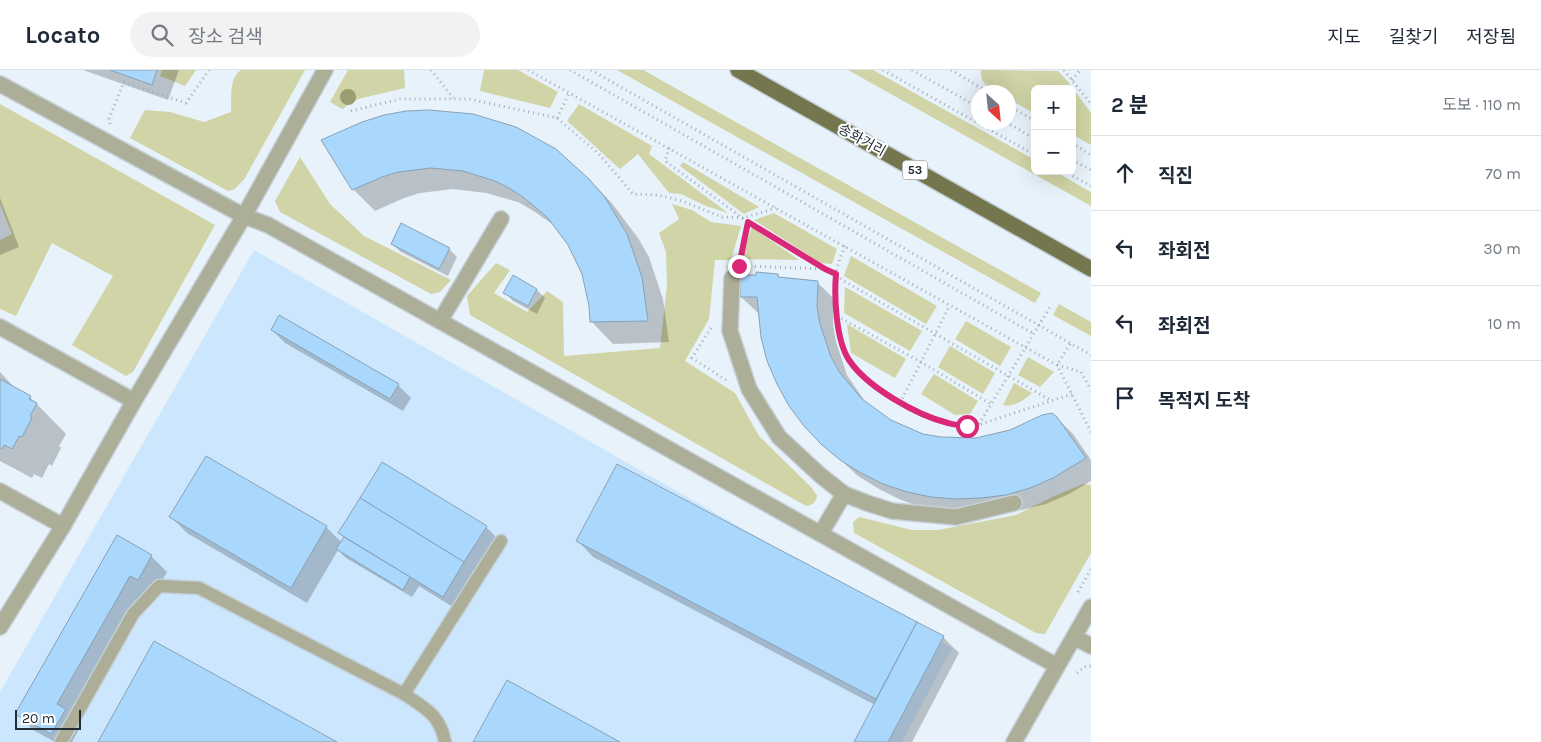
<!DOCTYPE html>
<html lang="ko">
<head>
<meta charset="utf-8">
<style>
  :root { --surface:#fff; --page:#f2f2f3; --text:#1f2937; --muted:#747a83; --line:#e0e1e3 }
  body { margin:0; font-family:Karla,"Noto Sans KR",sans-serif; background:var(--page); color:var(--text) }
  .controls { position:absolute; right:15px; top:15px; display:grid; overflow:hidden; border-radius:8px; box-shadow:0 5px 20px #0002 }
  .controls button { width:45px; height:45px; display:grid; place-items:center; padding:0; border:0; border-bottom:1px solid var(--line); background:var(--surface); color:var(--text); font:25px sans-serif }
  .compass { position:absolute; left:971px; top:15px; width:45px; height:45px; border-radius:50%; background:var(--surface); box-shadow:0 5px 20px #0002; rotate:153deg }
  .scale { position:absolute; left:15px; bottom:12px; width:66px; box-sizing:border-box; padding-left:5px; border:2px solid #222d35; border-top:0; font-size:14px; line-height:18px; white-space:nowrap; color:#222d35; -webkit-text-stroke:4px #fff; paint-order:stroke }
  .stop { position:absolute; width:15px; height:15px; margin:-11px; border:4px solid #db2777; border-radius:50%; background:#fff }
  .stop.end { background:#db2777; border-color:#fff; box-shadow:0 1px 5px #0008 }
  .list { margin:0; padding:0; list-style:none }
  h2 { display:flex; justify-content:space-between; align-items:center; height:65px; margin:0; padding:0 20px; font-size:21px }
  h2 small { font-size:16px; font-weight:400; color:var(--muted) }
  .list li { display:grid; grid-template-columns:32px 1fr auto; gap:15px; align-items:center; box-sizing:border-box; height:75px; padding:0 20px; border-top:1px solid var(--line) }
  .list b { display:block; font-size:19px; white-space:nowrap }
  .list em { font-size:16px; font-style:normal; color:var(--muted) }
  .icon { flex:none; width:28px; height:28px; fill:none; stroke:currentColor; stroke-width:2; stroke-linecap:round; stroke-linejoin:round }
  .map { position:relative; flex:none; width:1091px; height:672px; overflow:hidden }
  header { display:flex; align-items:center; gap:30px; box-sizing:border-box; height:70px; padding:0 25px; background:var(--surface); border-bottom:1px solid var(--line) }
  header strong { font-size:24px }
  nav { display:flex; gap:28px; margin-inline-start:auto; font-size:18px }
  .search { width:350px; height:45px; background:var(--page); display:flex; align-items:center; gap:12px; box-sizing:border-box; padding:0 18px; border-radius:28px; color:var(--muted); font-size:19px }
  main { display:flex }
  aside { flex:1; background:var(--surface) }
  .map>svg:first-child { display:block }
  .built { fill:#cce7fd }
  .green { fill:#d0d4a6 }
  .shadow { fill:#0003 }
  .building { fill:#aad8fd; stroke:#87a1b6 }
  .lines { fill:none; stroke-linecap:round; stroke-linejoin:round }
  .service-casing { stroke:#c4cfd7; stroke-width:15 }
  .minor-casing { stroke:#c4cfd7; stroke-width:18 }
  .primary-casing { stroke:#c4cfd7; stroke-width:18 }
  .path { stroke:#a3aeb6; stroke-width:3; stroke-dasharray:1 4; stroke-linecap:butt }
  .service { stroke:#acae97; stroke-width:12 }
  .minor { stroke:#acae97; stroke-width:15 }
  .primary { stroke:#74774d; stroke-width:15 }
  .tree { fill:#989e71 }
  .route { stroke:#db2777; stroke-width:6 }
  .labels { text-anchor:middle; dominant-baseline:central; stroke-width:4; stroke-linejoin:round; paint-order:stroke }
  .shield { fill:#fff; stroke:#646c72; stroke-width:1 }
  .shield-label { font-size:12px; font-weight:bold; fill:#222d35 }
  .street-label { font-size:14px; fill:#222d35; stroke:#fff }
</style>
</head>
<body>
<header>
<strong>Locato</strong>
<div class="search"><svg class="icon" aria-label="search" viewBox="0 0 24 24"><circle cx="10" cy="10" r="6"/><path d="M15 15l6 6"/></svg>장소 검색</div>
<nav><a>지도</a><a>길찾기</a><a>저장됨</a></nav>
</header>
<main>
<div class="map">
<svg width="1091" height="672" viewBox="0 0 1091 672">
  <rect width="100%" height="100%" fill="#e7f2fb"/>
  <!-- built -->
  <polygon class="built" points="254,180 952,578 902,672 0,672 0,622"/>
  <!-- green -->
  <g class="green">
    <polygon points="162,0 196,0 185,16 160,6"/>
    <path d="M241,0H305L245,108L235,119L228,121L130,68L145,40L170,42L204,52L231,42C232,29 228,9 241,0Z"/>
    <polygon points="348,0 404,0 405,18 358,29 342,39 330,32"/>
    <polygon points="484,0 518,0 558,22 550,38 480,21"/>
    <polygon points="617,0 643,0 1041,223 1035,233"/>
    <polygon points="848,0 873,0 1035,90 1035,101 1054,101 1091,122 1091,136"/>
    <path d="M981,0L1058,1L1069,13L1091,43V75L1072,64V19H1035V44L1009,29L1008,22C995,22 979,16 981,0Z"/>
    <polygon points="0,34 215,155 133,302 126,306 72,275 113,206 52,173 16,246 0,239 0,170 12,164 0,134"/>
    <polygon points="579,34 652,76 649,84 728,143 706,136 681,124 669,123 638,84 620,99 567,51"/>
    <polygon points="300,87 330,134 364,166 451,210 440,222 431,224 280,142 275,131"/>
    <polygon points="683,92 759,137 744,144 680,96"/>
    <path d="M672,134L692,140L711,152L741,156L731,190H715L709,249L685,291L735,323L759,366L812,418L817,426C815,433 813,435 806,436L470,245L467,226L496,193L510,200L494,223L527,242L547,221L563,232L564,286L660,278L667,215L666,182L659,163L679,149Z"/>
    <polygon points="774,143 837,179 832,194 821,193 754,150"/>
    <polygon points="752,157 799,190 741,189"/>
    <polygon points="851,186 937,236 926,254 844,206"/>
    <polygon points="845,217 922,261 910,281 844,243"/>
    <polygon points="1059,234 1091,252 1091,266 1053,245"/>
    <polygon points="966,251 1011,277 1000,296 955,269"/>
    <polygon points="847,254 906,289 895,308 851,283"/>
    <polygon points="950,276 995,303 983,324 938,297"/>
    <polygon points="1028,287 1054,302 1040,317 1018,305"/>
    <polygon points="934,304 978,331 970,344 955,345 921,324"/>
    <path d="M1014,313L1032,323C1025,330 1012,338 1003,335Z"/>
    <polygon points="1083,414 1091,415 1091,483 1045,564 1036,563 854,463 853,452 859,447 912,460 938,460 1016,445 1052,427"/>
  </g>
  <!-- shadow -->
  <g class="shadow">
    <polygon points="83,0 179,0 168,30"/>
    <polygon points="323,71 589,110 611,132 638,168 649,187 663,229 669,272 613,274 592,252 590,236 583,204 569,174 555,156 532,140 518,132 486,123 453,119 420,123 404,128 375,141 353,119"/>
    <polygon points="0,128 19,177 0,185"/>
    <polygon points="392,174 449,179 457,187 448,206 401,182"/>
    <polygon points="778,206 781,209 817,212 833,228 833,254 836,272 847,305 866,333 890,351 923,365 940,368 976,369 1057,348 1073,364 1091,390 1091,411 1069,424 1046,434 1022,440 998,444 924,438 901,430 879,419 858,406 822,373 762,267 758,243 741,227"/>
    <polygon points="513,207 537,220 545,228 537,244 513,231 504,222"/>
    <polygon points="272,260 398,315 411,328 403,341 285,273"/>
    <polygon points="0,302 13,316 13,317 30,327 66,364 59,376 61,378 52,396 49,394 42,408 34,404 32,408 0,391"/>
    <polygon points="618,396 943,567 959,583 912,672 855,672 875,635 593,487 577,470"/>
    <polygon points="171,447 326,457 342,473 345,468 340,463 486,457 498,469 456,539 419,516 412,527 346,488 338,480 307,533 187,463"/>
    <polygon points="118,467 151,486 167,502 154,525 147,521 74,649 81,656 72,672 55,672 33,660 17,644"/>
  </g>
  <!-- building -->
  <g class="building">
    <polygon points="110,0 157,0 152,15"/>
    <polygon points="429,40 473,44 516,57 556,79 589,109 604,126 627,164 642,207 648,251 590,252 589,236 582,204 568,175 548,148 523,127 509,118 495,111 463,101 431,98 398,102 382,107 352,120 321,70 362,52 384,45 406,41"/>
    <polygon points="401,153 450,178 439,199 391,174"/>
    <polygon points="756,202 778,204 778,207 818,211 817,237 820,254 831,287 840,303 862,329 891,350 923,364 941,367 976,368 1010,360 1042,345 1052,343 1057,347 1086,388 1053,408 1030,418 1006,425 981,428 956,429 931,427 907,422 883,414 861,403 840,390 821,374 804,356 789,336 777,314 767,291 761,267 757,227 740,227 741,205 756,205"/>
    <polygon points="513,205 537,219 528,236 503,223"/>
    <polygon points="279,245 399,314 390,329 271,260"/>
    <polygon points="0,309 31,326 29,329 37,333 30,346 32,348 22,367 19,366 12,379 4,375 2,379 0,378"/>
    <polygon points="206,386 327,456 291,518 169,447"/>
    <polygon points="382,392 487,456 464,492 360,428"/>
    <polygon points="617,394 917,552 876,629 576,471"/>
    <polygon points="360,428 464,492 443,527 338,463"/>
    <polygon points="117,465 152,485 138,510 130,506 57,634 66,639 51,664 15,644"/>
    <polygon points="344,467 410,507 403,520 336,479"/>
    <polygon points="917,552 944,566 888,672 854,672"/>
    <polygon points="154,571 337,672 98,672"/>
    <polygon points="507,610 620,672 473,672"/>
  </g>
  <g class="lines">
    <defs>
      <g id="service">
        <polyline points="404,624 501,471"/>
        <path d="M61,672L133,544L159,516L199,518L404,624C426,639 440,645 445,672"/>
      </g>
      <g id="minor">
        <polyline points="0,14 244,146 268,155 1057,596"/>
        <polyline points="732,208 730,261 749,319 779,367 820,405 844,424 867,433 892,441 956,447 1014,433"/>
        <polyline points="440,251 501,149"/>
        <polyline points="0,257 134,331"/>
        <polyline points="0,421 63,456"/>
        <polyline points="821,463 844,424"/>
        <polyline points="0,557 63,456 134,331 244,146 325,0"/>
        <polyline points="1074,567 1091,576"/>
        <polyline points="1014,672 1091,537"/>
      </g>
      <polyline id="primary" points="738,0 1091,199"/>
    </defs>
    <!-- service casing -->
    <use href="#service" class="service-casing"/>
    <!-- minor casing -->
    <use href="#minor" class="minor-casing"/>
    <!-- primary casing -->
    <use href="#primary" class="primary-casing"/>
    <!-- path -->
    <g class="path">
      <polyline points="431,0 453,28"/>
      <polyline points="528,0 1057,295 1091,362"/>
      <polyline points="570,0 1034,264"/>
      <polyline points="591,0 1091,285"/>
      <polyline points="883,0 1035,85"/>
      <polyline points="912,0 978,37"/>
      <polyline points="951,0 988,22"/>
      <polyline points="1064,0 1091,34"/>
      <polyline points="1072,10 1080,0"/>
      <polyline points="1008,35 1035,51"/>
      <polyline points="351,41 400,29 469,29 557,48 598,83 633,124 658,125 682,131 722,147 743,148 776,138"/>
      <polyline points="557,48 569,23"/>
      <polyline points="1006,52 1035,69"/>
      <polyline points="110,54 109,49 124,12 186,33 209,0"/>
      <polyline points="1072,73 1091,85"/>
      <polyline points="669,78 665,91 748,152 825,199 836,204 844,211 1052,331"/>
      <polyline points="1072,90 1091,100"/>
      <polyline points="1064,101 1091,116"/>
      <path d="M845,176C841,186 837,195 836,205C833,227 837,273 850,291C870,319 915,345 948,353C958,356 968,355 978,355L1072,324"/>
      <polyline points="739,192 747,152"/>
      <polyline points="745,196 824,199"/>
      <polyline points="837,246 921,292 991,334"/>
      <polyline points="711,258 692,288 726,310"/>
      <polyline points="1070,274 1057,295 1081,302 1091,320"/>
      <polyline points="900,333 950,235"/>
      <polyline points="979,354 1050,237"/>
      <polyline points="1078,522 1091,499"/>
      <polyline points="1077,603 1084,597 1091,596"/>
    </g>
    <!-- service -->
    <use href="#service" class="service"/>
    <!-- minor -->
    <use href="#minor" class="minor"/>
    <!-- primary -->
    <use href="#primary" class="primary"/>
  </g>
  <!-- trees -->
  <circle class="tree" cx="348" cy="27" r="8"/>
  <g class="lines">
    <!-- route -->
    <path class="route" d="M739,196L748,152L825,199L836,204C834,228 836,270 849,290C867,317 916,345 948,353C954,355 960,355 967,356"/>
  </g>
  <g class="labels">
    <!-- shield labels -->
    <rect class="shield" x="902.5" y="90.5" width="25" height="19" rx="4"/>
    <g class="shield-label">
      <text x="915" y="100">53</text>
    </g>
    <!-- street labels -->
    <g class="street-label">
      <text transform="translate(862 70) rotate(29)">송화거리</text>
    </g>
  </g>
</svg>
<div class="controls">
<button>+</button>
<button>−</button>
</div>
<svg class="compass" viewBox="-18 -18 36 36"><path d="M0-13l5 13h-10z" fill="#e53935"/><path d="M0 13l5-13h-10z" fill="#747a83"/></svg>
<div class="scale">20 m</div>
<div class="stop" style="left:967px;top:356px"></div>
<div class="stop end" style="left:739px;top:196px"></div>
</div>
<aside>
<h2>2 분<small>도보 · 110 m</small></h2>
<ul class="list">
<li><svg class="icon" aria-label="ahead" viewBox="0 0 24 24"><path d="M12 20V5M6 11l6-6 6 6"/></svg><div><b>직진</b></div><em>70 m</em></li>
<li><svg class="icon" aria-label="left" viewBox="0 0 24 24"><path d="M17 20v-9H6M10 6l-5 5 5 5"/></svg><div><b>좌회전</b></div><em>30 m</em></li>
<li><svg class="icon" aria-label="left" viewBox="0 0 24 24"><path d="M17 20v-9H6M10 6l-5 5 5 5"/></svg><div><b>좌회전</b></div><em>10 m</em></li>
<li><svg class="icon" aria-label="arrive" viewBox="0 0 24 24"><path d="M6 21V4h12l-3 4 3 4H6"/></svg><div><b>목적지 도착</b></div></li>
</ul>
</aside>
</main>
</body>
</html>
